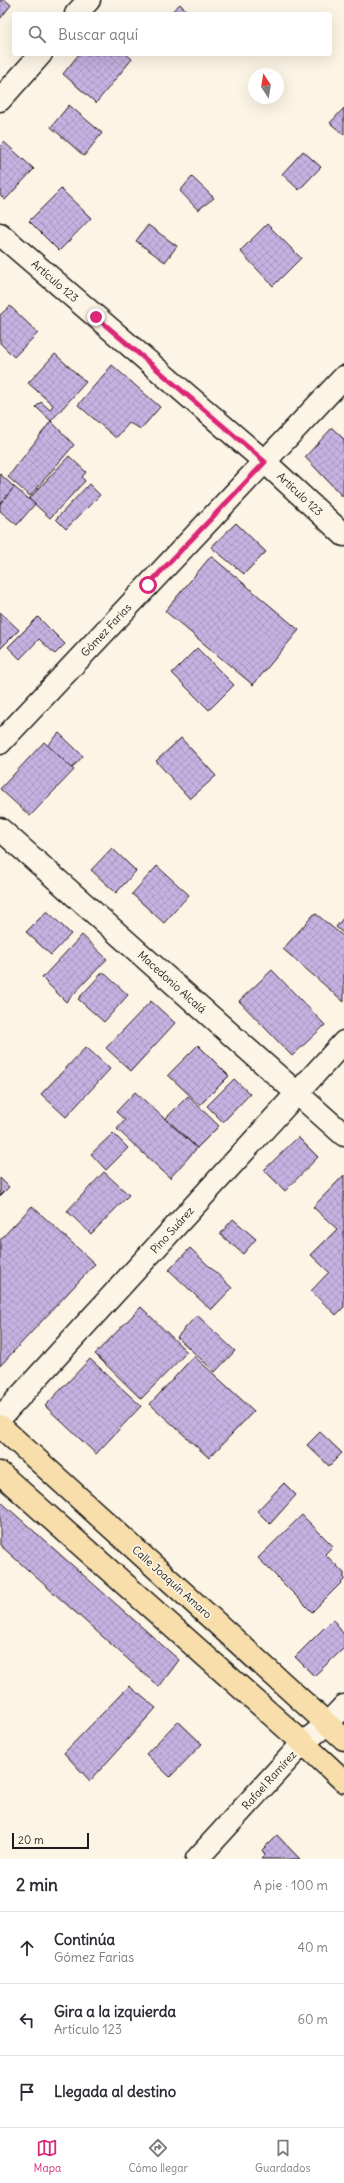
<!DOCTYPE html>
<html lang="es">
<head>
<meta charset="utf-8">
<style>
  :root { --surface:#fff; --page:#f2f2f3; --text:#2b2b33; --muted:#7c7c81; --line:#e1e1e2; --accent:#db2777 }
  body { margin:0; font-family:Delius,sans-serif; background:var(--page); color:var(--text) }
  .compass { position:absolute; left:248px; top:68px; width:36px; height:36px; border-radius:50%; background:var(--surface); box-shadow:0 4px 16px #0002; rotate:348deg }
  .scale { position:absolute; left:12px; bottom:10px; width:77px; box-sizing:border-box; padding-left:4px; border:2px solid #1c1c1c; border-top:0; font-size:11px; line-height:14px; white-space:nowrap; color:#1c1c1c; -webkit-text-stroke:3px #fcf5e5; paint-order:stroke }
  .stop { position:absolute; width:12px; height:12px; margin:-9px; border:3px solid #db2777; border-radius:50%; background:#fff }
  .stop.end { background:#db2777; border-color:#fff; box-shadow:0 1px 4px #0008 }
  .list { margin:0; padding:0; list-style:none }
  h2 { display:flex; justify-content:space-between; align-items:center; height:52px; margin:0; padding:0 16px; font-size:17px }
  h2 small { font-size:13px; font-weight:400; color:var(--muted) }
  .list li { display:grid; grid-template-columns:26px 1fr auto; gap:12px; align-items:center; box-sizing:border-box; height:72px; padding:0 16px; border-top:1px solid var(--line) }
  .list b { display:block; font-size:15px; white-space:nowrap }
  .list p { margin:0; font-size:13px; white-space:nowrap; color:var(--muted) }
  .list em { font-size:13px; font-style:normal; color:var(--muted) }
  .icon { flex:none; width:22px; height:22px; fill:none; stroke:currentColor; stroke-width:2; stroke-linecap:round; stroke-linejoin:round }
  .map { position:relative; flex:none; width:344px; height:1859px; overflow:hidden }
  .search { position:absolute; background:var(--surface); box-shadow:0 4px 16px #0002; left:12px; right:12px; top:12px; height:44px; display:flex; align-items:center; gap:10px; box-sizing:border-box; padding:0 14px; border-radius:4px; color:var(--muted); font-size:15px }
  .sheet { height:268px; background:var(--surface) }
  nav { display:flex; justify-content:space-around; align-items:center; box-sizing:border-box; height:56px; border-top:1px solid var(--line); background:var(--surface); font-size:11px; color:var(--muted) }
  nav a { display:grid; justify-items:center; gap:2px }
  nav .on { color:var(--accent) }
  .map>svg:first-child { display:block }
  .building { fill:url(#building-cross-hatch); stroke:#1c1c1c }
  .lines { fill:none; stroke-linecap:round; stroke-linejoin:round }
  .minor-casing { stroke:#1c1c1c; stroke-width:25 }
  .primary-casing { stroke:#1c1c1c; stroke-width:25 }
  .minor { stroke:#fcf5e5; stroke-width:22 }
  .primary { stroke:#f8deab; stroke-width:22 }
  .route { stroke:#db2777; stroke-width:5 }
  .labels { text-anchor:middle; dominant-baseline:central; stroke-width:3.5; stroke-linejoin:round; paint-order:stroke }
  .street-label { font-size:11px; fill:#1c1c1c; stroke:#fcf5e5 }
</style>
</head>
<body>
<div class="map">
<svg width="344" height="1859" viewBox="0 0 344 1859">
  <defs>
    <pattern id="building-cross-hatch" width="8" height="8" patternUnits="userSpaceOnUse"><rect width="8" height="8" fill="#c6b1e1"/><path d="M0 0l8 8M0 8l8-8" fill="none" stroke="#aa98c0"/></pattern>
  </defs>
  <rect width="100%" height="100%" fill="#fcf5e5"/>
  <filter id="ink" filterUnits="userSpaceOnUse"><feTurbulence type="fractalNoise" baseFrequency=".025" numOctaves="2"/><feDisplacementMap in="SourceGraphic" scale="8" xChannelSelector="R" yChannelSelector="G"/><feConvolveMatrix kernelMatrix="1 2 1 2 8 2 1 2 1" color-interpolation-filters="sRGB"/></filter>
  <g filter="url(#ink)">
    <!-- building -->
    <g class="building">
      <polygon points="0,0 5,0 11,5 0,19"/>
      <polygon points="180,4 189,14 169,14"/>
      <polygon points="79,54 126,54 132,59 96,103 63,74"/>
      <polygon points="69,105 102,133 84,156 51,127"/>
      <polygon points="344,108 344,135 330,123"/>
      <polygon points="4,142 34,169 5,200 0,195 0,146"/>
      <polygon points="303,151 321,167 299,190 282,174"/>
      <polygon points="192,177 214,198 198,210 180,191"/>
      <polygon points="61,189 91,218 59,251 29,221"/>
      <polygon points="267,224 301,258 273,286 240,251"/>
      <polygon points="148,225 177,246 165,262 136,241"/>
      <polygon points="10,306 38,333 14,357 0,343 0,315"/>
      <polygon points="55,354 86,382 51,421 36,407 41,402 50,410 53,405 28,383"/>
      <polygon points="112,365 160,407 141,429 129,423 116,438 78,405"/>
      <polygon points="51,421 74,445 30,496 8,477"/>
      <polygon points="332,428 344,439 343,497 305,457"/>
      <polygon points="69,456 86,472 82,477 85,481 50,518 29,499"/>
      <polygon points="0,474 14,487 0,504"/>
      <polygon points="89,484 100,495 66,529 56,519"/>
      <polygon points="14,487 35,504 17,525 0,511 0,504"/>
      <polygon points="236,523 266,552 244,574 211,547"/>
      <polygon points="211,556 299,630 253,685 165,611"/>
      <polygon points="0,612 19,630 0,649"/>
      <polygon points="38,617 65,644 55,654 39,639 20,659 8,647"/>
      <polygon points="197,648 234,685 209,710 172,673"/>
      <polygon points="59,733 83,756 71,769 47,746"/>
      <polygon points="181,738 216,776 190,799 156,761"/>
      <polygon points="44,742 74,770 30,816 0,789"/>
      <polygon points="112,848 136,871 116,893 91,870"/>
      <polygon points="157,866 189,895 164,923 132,894"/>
      <polygon points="47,911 71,934 51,955 26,932"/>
      <polygon points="315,913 344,937 344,1002 283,949"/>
      <polygon points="344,917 344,934 336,927"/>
      <polygon points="82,935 107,959 66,1002 42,978"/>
      <polygon points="272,970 325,1025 292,1056 239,1001"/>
      <polygon points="103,972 128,995 104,1022 78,999"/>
      <polygon points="151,1001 175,1023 131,1071 106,1048"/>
      <polygon points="198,1045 229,1076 200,1105 168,1075"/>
      <polygon points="86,1047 110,1069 66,1117 41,1094"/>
      <polygon points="234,1079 250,1094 223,1122 207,1106"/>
      <polygon points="135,1092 197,1148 170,1178 117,1129 125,1120 116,1112"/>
      <polygon points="188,1096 219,1126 197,1148 166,1118"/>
      <polygon points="113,1133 128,1148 106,1170 91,1154"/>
      <polygon points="298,1137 318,1157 285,1191 264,1170"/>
      <polygon points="104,1172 129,1195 91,1234 67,1211"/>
      <polygon points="344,1175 344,1307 336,1315 311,1291 329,1272 311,1255 337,1229 313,1207"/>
      <polygon points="0,1178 9,1187 0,1196"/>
      <polygon points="32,1206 95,1264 0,1366 0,1240"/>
      <polygon points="233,1219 256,1239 243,1254 220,1234"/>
      <polygon points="190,1248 232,1288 211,1310 169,1270"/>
      <polygon points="141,1307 187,1352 141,1399 95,1354"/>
      <polygon points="197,1315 235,1351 215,1372 177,1337"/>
      <polygon points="194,1356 254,1411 209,1458 150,1404"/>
      <polygon points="90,1359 141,1406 96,1454 45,1406"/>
      <polygon points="320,1432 342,1453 329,1466 307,1445"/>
      <polygon points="284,1483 296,1495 270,1524 257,1511"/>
      <polygon points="0,1501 179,1660 159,1687 0,1545"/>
      <polygon points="302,1515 333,1546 325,1554 344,1573 344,1580 312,1612 258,1558"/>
      <polygon points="333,1619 344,1635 344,1648 314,1676 295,1657"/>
      <polygon points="129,1686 156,1708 90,1781 64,1753"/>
      <polygon points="178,1721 202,1744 170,1777 146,1754"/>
      <polygon points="277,1835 300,1859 261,1859 265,1855 262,1850"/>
    </g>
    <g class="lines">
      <defs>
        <g id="minor">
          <polyline points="76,14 89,0"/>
          <polyline points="0,100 41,54"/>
          <polyline points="0,234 265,462 344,535"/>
          <polyline points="0,743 344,377"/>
          <polyline points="0,829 344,1135"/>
          <polyline points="0,1418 344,1042"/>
          <polyline points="197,1859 303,1743 328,1723 344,1706"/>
        </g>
        <g id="primary">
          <polyline points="0,1426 344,1739"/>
          <polyline points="0,1473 303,1743 344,1781"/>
        </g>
      </defs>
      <!-- minor casing -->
      <use href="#minor" class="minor-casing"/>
      <!-- primary casing -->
      <use href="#primary" class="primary-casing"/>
      <!-- minor -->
      <use href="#minor" class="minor"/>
      <!-- primary -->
      <use href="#primary" class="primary"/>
    </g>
  </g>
  <g class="lines" filter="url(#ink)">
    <!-- route -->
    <polyline class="route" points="96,317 265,462 148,585"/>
  </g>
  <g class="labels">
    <!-- street labels -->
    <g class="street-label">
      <text transform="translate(55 281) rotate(41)">Artículo 123</text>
      <text transform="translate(300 494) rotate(43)">Artículo 123</text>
      <text transform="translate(106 630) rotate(-47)">Gómez Farias</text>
      <text transform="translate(172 982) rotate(42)">Macedonio Alcalá</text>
      <text transform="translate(172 1230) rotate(-48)">Pino Suárez</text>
      <text transform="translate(172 1582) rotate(42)">Calle Joaquín Amaro</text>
      <text transform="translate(269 1780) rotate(-48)">Rafael Ramírez</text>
    </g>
  </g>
</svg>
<svg class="compass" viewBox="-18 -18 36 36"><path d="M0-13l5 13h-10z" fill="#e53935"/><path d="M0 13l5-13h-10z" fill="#7c7c81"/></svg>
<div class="scale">20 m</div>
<div class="stop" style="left:148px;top:585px"></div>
<div class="stop end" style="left:96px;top:317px"></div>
<div class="search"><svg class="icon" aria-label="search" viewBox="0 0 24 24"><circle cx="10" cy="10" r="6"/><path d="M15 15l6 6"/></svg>Buscar aquí</div>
</div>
<section class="sheet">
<h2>2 min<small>A pie · 100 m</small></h2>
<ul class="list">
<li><svg class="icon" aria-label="ahead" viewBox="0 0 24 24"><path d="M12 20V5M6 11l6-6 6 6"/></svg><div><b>Continúa</b><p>Gómez Farias</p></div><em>40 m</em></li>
<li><svg class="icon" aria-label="left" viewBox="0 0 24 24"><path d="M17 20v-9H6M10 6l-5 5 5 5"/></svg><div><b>Gira a la izquierda</b><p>Artículo 123</p></div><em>60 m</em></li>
<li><svg class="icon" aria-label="arrive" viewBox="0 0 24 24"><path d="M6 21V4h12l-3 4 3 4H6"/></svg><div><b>Llegada al destino</b></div></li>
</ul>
</section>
<nav>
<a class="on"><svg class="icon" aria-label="map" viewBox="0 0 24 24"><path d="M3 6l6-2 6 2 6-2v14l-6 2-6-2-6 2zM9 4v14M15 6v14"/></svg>Mapa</a>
<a><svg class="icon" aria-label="directions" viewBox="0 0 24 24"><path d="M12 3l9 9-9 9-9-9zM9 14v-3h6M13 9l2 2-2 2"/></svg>Cómo llegar</a>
<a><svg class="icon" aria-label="saved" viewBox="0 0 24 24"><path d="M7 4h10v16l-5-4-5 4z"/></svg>Guardados</a>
</nav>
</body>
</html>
